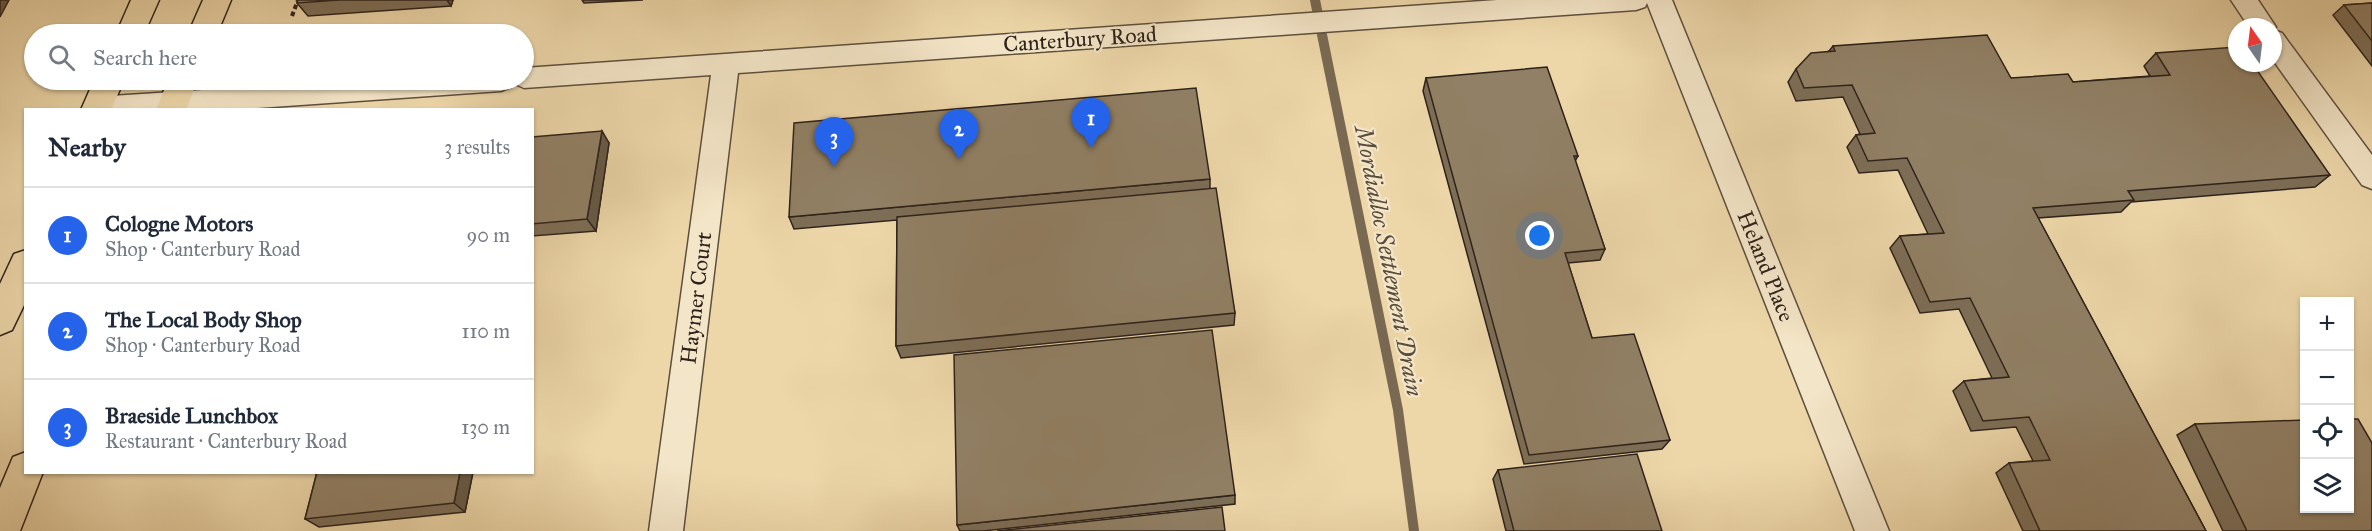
<!DOCTYPE html>
<html lang="en">
<head>
<meta charset="utf-8">
<style>
  :root { --surface:#fff; --page:#f6f6f7; --text:#1f2937; --muted:#747a83; --line:#e0e1e3; --accent:#2563eb }
  body { margin:0; font-family:"IM FELL Great Primer",serif; background:var(--page); color:var(--text) }
  .controls { position:absolute; right:18px; bottom:18px; display:grid; overflow:hidden; border-radius:0px; box-shadow:0 2px 4px #0004 }
  .controls button { width:54px; height:54px; display:grid; place-items:center; padding:0; border:0; border-bottom:2px solid var(--line); background:var(--surface); color:var(--text); font:30px sans-serif }
  .compass { position:absolute; left:2228px; top:18px; width:54px; height:54px; border-radius:50%; background:var(--surface); box-shadow:0 2px 4px #0004; rotate:346deg }
  .you { position:absolute; left:1540px; top:236px; width:21px; height:21px; margin:-15px; border:4px solid #fff; border-radius:50%; background:#1a73e8; box-shadow:0 0 0 9px #1a73e833 }
  .badge { display:grid; place-items:center; width:39px; height:39px; border-radius:50%; background:var(--accent); color:#fff; font-size:20px; font-weight:700 }
  .pin { position:absolute; translate:-50% -50px; filter:drop-shadow(0 2px 3px #0008) }
  .pin::after { content:''; position:absolute; top:32px; width:21px; height:18px; background:inherit; clip-path:polygon(0 0,100% 0,50% 100%) }
  .list { margin:0; padding:0; list-style:none }
  h2 { display:flex; justify-content:space-between; align-items:center; height:78px; margin:0; padding:0 24px; font-size:26px }
  h2 small { font-size:20px; font-weight:400; color:var(--muted) }
  .list li { display:grid; grid-template-columns:39px 1fr auto; gap:18px; align-items:center; box-sizing:border-box; height:96px; padding:0 24px; border-top:2px solid var(--line) }
  .list b { display:block; font-size:22px; white-space:nowrap }
  .list p { margin:0; font-size:20px; white-space:nowrap; color:var(--muted) }
  .list em { font-size:20px; font-style:normal; color:var(--muted) }
  .icon { flex:none; width:33px; height:33px; fill:none; stroke:currentColor; stroke-width:2; stroke-linecap:round; stroke-linejoin:round }
  .map { position:relative; flex:none; width:2372px; height:531px; overflow:hidden }
  .search { position:absolute; background:var(--surface); box-shadow:0 2px 4px #0004; left:24px; top:24px; width:510px; height:66px; display:flex; align-items:center; gap:15px; box-sizing:border-box; padding:0 21px; border-radius:33px; color:var(--muted); font-size:22px }
  .panel { position:absolute; background:var(--surface); box-shadow:0 2px 4px #0004; left:24px; top:108px; width:510px; height:366px; border-radius:0px }
  .map>svg:first-child { display:block }
  .lines { fill:none; stroke-linecap:round; stroke-linejoin:round }
  .stream { stroke:#796953; stroke-width:10 }
  .minor-casing { stroke:#5d4f3e; stroke-width:3 }
  .primary-casing { stroke:#2d221b; stroke-width:3 }
  .path { stroke:#2d221b; stroke-width:4; stroke-dasharray:4.5 3; stroke-linecap:butt }
  .minor { fill:#f3e5c7; fill-rule:evenodd }
  .primary { fill:#edd7a9; fill-rule:evenodd }
  .wall { fill:#7d6e57; stroke:#2d221b; stroke-width:1.5 }
  .shaded-wall { fill:#665a47; stroke:#2d221b; stroke-width:1.5 }
  .building { fill:#918065; stroke:#2d221b; stroke-width:1.5 }
  .labels { text-anchor:middle; dominant-baseline:central; stroke-width:4.5; stroke-linejoin:round; paint-order:stroke }
  .street-label { font-size:22px; fill:#2d221b; stroke:#f3e5c7 }
  .water-label { font-size:24px; font-style:italic; fill:#594c3c; stroke:#f3e5c7 }
</style>
</head>
<body>
<div class="map">
<svg width="2372" height="531" viewBox="0 0 2372 531">
  <rect width="100%" height="100%" fill="#edd7a9"/>
  <filter id="stains"><feTurbulence type="fractalNoise" baseFrequency=".00333" numOctaves="4"/><feColorMatrix values="0 0 0 0 .2 0 0 0 0 .09 0 0 0 0 .02 0 0 0 .5 -.17"/></filter>
  <radialGradient id="worn" r=".72"><stop offset=".6" stop-color="#630" stop-opacity="0"/><stop offset="1" stop-color="#630" stop-opacity=".3"/></radialGradient>
  <g class="lines">
    <!-- stream -->
    <polyline class="stream" points="1315,0 1398,410 1414,531"/>
    <defs>
      <g id="minor">
        <polygon points="1497,0 1672,0 1889,531 1855,531 1647,3 1645,7 1636,10 738,73 683,531 649,531 711,75 524,88 513,83 511,87 501,91 230,110 82,108 86,100 96,97 354,80 524,80 524,68"/>
        <polygon points="2231,0 2258,0 2276,27 2274,30 2282,33 2372,155 2372,189 2362,185 2273,60 2273,27 2249,27"/>
      </g>
      <g id="primary">
        <polygon points="131,0 159,0 144,34 116,34"/>
        <polygon points="203,0 231,0 217,34 188,34"/>
        <polygon points="94,80 124,80 111,110 81,110"/>
        <polygon points="168,80 198,80 186,110 156,110"/>
        <polygon points="26,250 26,301 12,330 0,335 0,284 14,254"/>
        <polygon points="26,452 26,472 43,472 20,531 0,531 0,488 13,457"/>
      </g>
    </defs>
    <!-- minor casing -->
    <use href="#minor" class="minor-casing"/>
    <!-- primary casing -->
    <use href="#primary" class="primary-casing"/>
    <!-- path -->
    <polyline class="path" points="292,16 298,0"/>
    <!-- minor -->
    <use href="#minor" class="minor"/>
    <!-- primary -->
    <use href="#primary" class="primary"/>
  </g>
  <!-- wall -->
  <g class="wall">
    <polygon points="298,0 453,0 451,6 308,16 297,3"/>
    <polygon points="582,0 643,0 584,3"/>
    <polygon points="2372,3 2372,66 2333,15 2344,5"/>
    <polygon points="1833,46 2011,78 2073,82 2150,76 2144,66 2156,53 2330,175 2315,187 2131,202 2121,212 2038,218 2206,531 2023,531 1996,473 2009,463 2033,461 2016,427 1971,431 1953,391 1964,381 1992,378 1959,309 1920,313 1890,248 1900,236 1928,234 1898,170 1859,173 1847,147 1856,135 1860,134 1843,97 1796,101 1788,82 1796,69 1829,51"/>
    <polygon points="1426,78 1578,156 1575,161 1605,249 1600,260 1568,263 1592,338 1670,440 1662,449 1524,464 1423,91"/>
    <polygon points="532,137 609,143 596,231 532,236"/>
    <polygon points="1210,179 1210,188 1235,313 1234,325 901,358 896,346 897,220 794,229 789,217"/>
    <polygon points="2195,424 2372,531 2223,531 2177,435"/>
    <polygon points="1498,470 1662,531 1506,531 1493,479"/>
    <polygon points="317,472 473,472 465,512 319,527 305,519"/>
    <polygon points="1235,495 1235,504 983,531 960,531 957,525"/>
  </g>
  <!-- shaded-wall -->
  <g class="shaded-wall">
    <polygon points="0,0 9,0 0,17"/>
    <polygon points="447,0 453,0 451,6"/>
    <polygon points="602,131 609,143 596,231 587,219"/>
    <polygon points="460,472 473,472 465,512 454,503"/>
  </g>
  <!-- building -->
  <g class="building">
    <polygon points="298,0 339,0 297,3"/>
    <polygon points="2372,3 2372,41 2344,5"/>
    <polygon points="1987,35 2011,78 2068,74 2073,82 2170,75 2156,53 2237,47 2237,63 2252,63 2330,175 2128,191 2134,200 2033,208 2206,531 2040,531 2009,463 2050,460 2029,417 1983,421 1964,381 2009,377 1970,298 1930,302 1900,236 1944,233 1907,158 1868,161 1856,135 1875,133 1852,85 1804,88 1796,69 1811,53 1835,51 1833,46"/>
    <polygon points="1547,67 1578,156 1574,156 1605,249 1565,253 1592,338 1634,334 1670,440 1529,455 1426,78"/>
    <polygon points="1196,88 1210,179 789,217 794,123"/>
    <polygon points="602,131 587,219 532,224 532,137"/>
    <polygon points="1216,188 1235,313 896,346 897,217"/>
    <polygon points="1212,330 1235,495 957,525 954,355"/>
    <polygon points="2349,419 2358,419 2372,443 2372,531 2247,531 2195,424 2304,420 2304,508 2349,508"/>
    <polygon points="1637,454 1662,531 1514,531 1498,470"/>
    <polygon points="317,472 460,472 454,503 305,519"/>
    <polygon points="1222,507 1225,531 997,531"/>
  </g>
  <g class="labels">
    <!-- street labels -->
    <g class="street-label">
      <text transform="translate(1080 39) rotate(-4)">Canterbury Road</text>
      <text transform="translate(1766 266) rotate(68)">Heland Place</text>
      <text transform="translate(696 298) rotate(-83)">Haymer Court</text>
    </g>
    <!-- water labels -->
    <g class="water-label">
      <text transform="translate(1389 261) rotate(79)">Mordialloc Settlement Drain</text>
    </g>
  </g>
  <rect width="100%" height="100%" filter="url(#stains)"/>
  <rect width="100%" height="100%" fill="url(#worn)"/>
</svg>
<div class="controls">
<button>+</button>
<button>−</button>
<button><svg class="icon" aria-label="locate" viewBox="0 0 24 24"><circle cx="12" cy="12" r="6"/><path d="M12 2v4M12 18v4M2 12h4M18 12h4"/></svg></button>
<button><svg class="icon" aria-label="layers" viewBox="0 0 24 24"><path d="M12 4l9 5-9 5-9-5zM3 14l9 5 9-5"/></svg></button>
</div>
<svg class="compass" viewBox="-18 -18 36 36"><path d="M0-13l5 13h-10z" fill="#e53935"/><path d="M0 13l5-13h-10z" fill="#747a83"/></svg>
<div class="you"></div>
<div class="pin badge" style="left:1091px;top:148px">1</div>
<div class="pin badge" style="left:959px;top:159px">2</div>
<div class="pin badge" style="left:834px;top:167px">3</div>
<div class="search"><svg class="icon" aria-label="search" viewBox="0 0 24 24"><circle cx="10" cy="10" r="6"/><path d="M15 15l6 6"/></svg>Search here</div>
<section class="panel">
<h2>Nearby<small>3 results</small></h2>
<ul class="list">
<li><span class="badge">1</span><div><b>Cologne Motors</b><p>Shop · Canterbury Road</p></div><em>90 m</em></li>
<li><span class="badge">2</span><div><b>The Local Body Shop</b><p>Shop · Canterbury Road</p></div><em>110 m</em></li>
<li><span class="badge">3</span><div><b>Braeside Lunchbox</b><p>Restaurant · Canterbury Road</p></div><em>130 m</em></li>
</ul>
</section>
</div>
</body>
</html>
